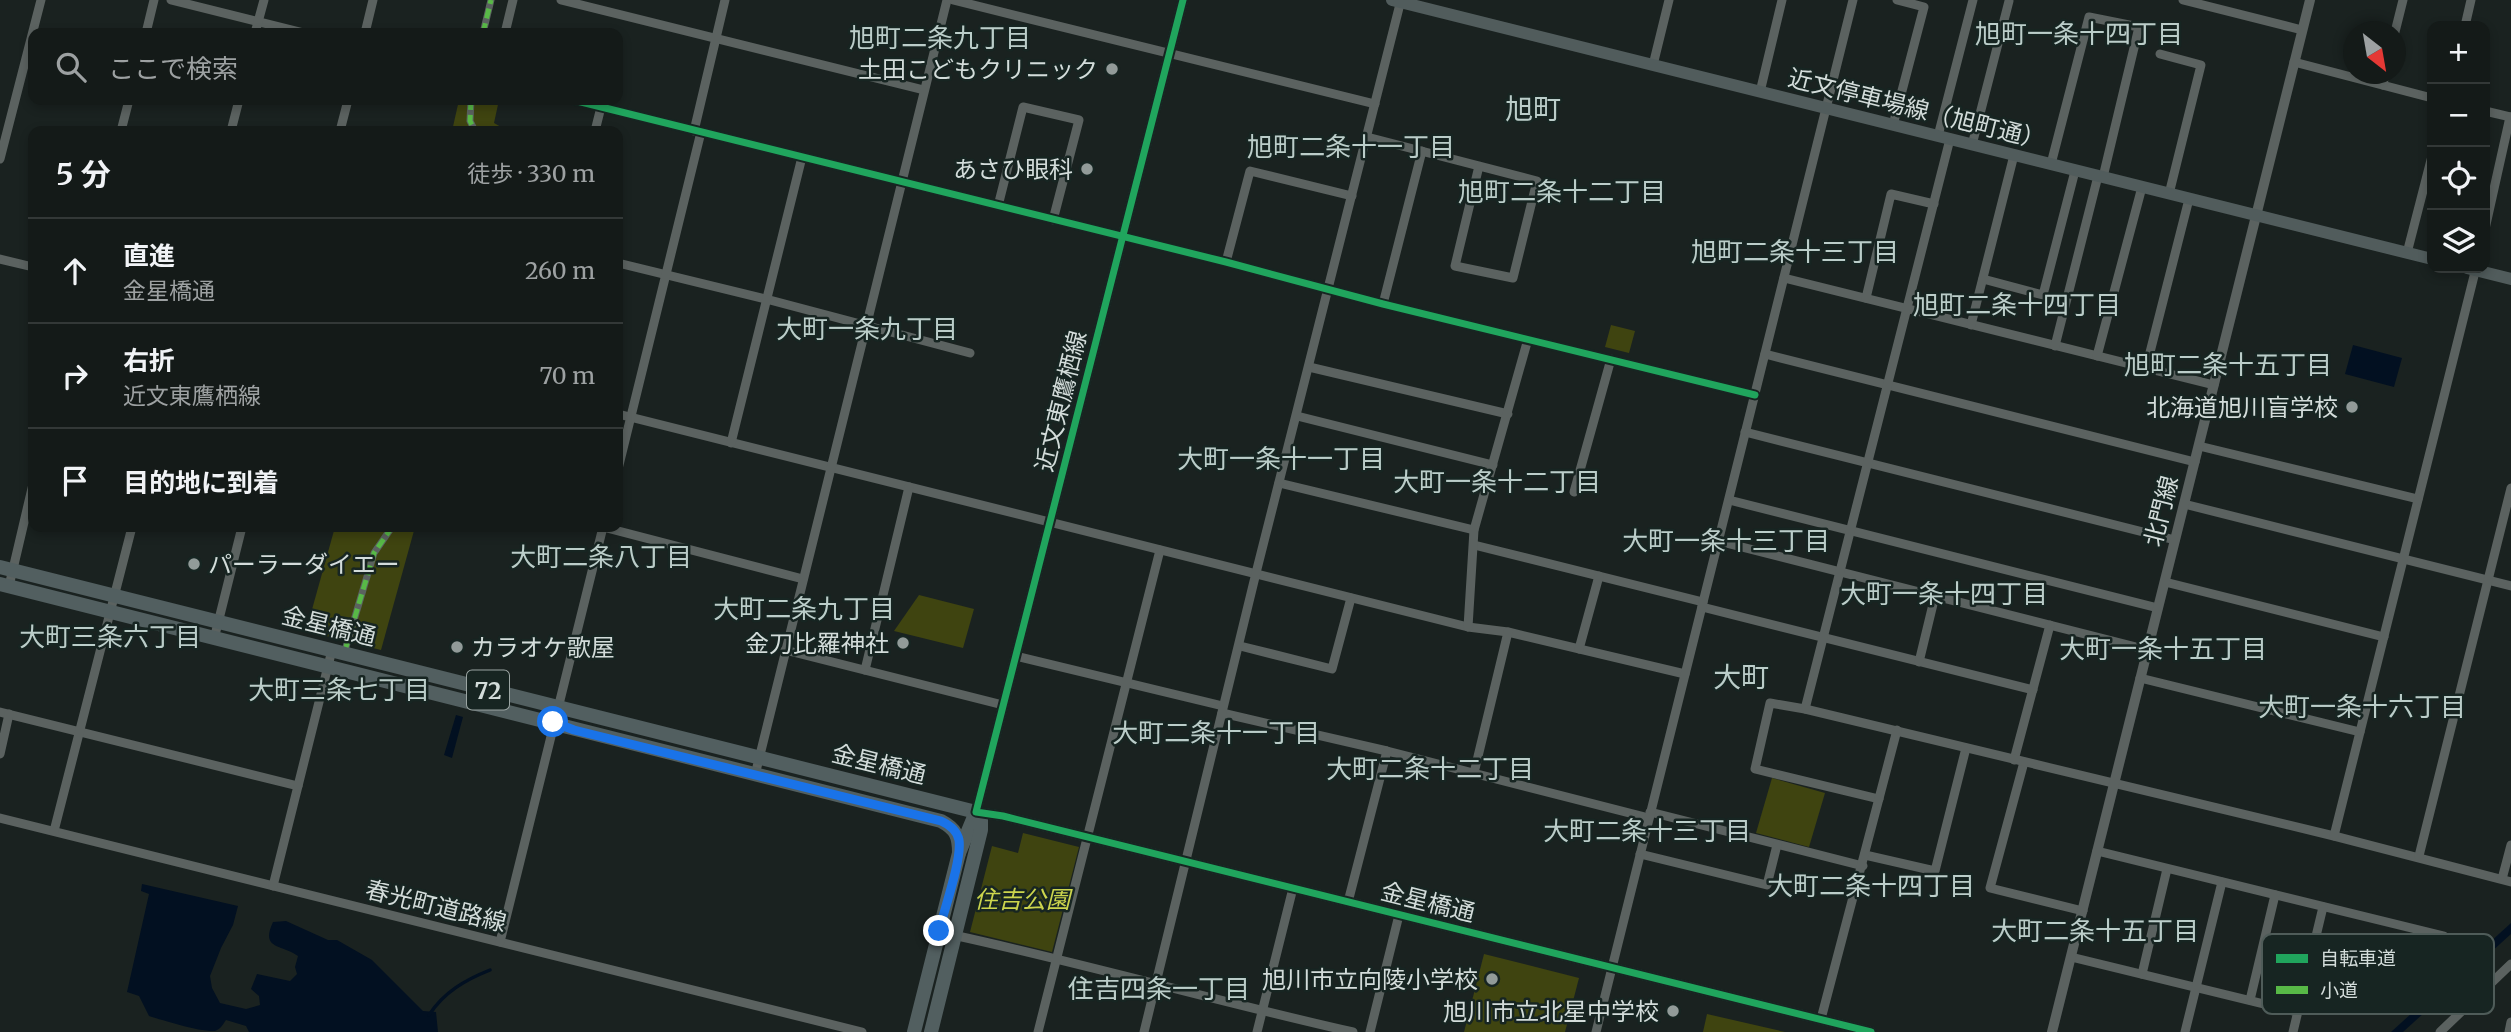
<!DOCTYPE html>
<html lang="ja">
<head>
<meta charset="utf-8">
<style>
  :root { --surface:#141a18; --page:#212725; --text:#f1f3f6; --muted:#9da1a2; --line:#333837 }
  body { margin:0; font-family:Merriweather,"Noto Sans JP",serif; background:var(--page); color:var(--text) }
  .controls { position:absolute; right:21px; top:21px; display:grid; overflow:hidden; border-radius:14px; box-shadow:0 4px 10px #0003 }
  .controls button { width:63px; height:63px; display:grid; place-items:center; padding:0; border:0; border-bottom:2px solid var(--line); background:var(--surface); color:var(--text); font:35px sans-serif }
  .compass { position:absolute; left:2343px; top:21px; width:63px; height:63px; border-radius:50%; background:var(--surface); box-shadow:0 4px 10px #0003; rotate:149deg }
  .stop { position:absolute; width:21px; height:21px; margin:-16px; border:5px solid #1a73e8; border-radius:50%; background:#fff }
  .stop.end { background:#1a73e8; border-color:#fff; box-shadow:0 2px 7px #0008 }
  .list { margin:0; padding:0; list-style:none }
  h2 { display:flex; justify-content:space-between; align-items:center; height:91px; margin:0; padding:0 28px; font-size:30px }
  h2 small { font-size:23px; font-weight:400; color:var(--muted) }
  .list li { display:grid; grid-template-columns:46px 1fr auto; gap:21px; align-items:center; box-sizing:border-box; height:105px; padding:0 28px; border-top:2px solid var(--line) }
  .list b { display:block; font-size:26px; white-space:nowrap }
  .list p { margin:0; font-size:23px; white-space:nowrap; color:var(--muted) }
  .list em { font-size:23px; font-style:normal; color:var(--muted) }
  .icon { flex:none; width:38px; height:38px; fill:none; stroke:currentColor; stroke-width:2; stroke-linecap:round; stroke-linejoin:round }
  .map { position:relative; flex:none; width:2511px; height:1032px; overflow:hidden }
  .search { position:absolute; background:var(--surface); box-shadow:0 4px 10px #0003; left:28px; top:28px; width:595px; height:77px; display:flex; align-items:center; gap:18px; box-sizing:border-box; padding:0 24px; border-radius:14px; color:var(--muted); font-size:26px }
  .panel { position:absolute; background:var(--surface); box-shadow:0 4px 10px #0003; left:28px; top:126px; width:595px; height:406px; border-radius:14px }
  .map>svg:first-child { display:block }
  .green { fill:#3f4410 }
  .water { fill:#021021 }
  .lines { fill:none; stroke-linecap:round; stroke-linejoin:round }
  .stream { stroke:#021021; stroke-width:3.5 }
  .pedestrian { stroke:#5b6260; stroke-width:7 }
  .minor { stroke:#5b6260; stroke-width:9 }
  .tertiary { stroke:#5b6260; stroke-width:10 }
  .secondary { stroke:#515c5c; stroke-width:12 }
  .primary { stroke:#525f60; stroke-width:14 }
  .quiet { stroke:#58b947; stroke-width:5; stroke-dasharray:10 5; stroke-linecap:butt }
  .cycleway-casing { stroke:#172522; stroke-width:11 }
  .cycleway { stroke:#20a55d; stroke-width:7 }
  .route { stroke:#1a73e8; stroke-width:9 }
  .poi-dot { fill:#929b99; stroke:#172522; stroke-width:2.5 }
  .labels { text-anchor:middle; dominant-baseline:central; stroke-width:5; stroke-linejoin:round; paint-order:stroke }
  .shield { fill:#172522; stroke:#9ba5a3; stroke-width:2 }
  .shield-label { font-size:23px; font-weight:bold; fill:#d3dcda }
  .poi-label { font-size:24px; fill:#d3dcda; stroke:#172522; text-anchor:end }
  .street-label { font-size:24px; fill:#d3dcda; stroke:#172522 }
  .park-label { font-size:24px; font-style:italic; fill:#ccd54d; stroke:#172522 }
  .neighbourhood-label { font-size:26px; fill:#bbcdc9; stroke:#172522 }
  .quarter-label { font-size:28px; fill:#bbcdc9; stroke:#172522 }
  .key { fill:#172522; stroke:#4f5c59; stroke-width:2 }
  .key-label { font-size:19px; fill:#d3dcda }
</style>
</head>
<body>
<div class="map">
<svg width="2511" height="1032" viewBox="0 0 2511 1032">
  <rect width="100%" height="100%" fill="#1a2220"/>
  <!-- green -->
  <g class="green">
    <polygon points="459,100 499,100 494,123 508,131 452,131"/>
    <polygon points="1611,325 1635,331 1629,353 1605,347"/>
    <polygon points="335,527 415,527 381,650 306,631"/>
    <polygon points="919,595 974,609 963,648 894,631"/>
    <polygon points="1772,778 1825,793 1809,847 1756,833"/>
    <polygon points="1023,833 1079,847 1052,952 970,932 992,846 1018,853"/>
    <polygon points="1484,954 1579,978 1565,1032 1464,1032"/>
    <polygon points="1707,1014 1785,1032 1703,1032"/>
  </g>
  <!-- water -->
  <g class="water">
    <polygon points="2353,345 2402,358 2394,387 2345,374"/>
    <polygon points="456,715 463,717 452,758 444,755"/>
    <path d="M142,884L238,906L233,925L221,948L210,976L212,988L220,1003L246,1009L260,1005L259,996L251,989L257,974L290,981L297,974L295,967L298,956C282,944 260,950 273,922L286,921L328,940H337L372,960L423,1011L436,1012L438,1032H249L246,1026L226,1020C223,1024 221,1029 215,1031C200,1032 165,1021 149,1016L139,996L127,992L149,894L141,891Z"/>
    <polygon points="2511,923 2511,934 2403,1032 2391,1032"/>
  </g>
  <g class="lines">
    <!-- stream -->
    <path class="stream" d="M429,1015C444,992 465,980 490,970"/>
    <!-- pedestrian -->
    <g class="pedestrian">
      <polyline points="483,33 491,0"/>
      <polyline points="471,100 470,121 475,131"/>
      <polyline points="346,647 374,553 392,527"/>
    </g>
    <!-- minor -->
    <g class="minor">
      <polyline points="171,0 304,33"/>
      <polyline points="561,0 924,90"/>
      <polyline points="953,0 1375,104"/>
      <polyline points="2183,0 2302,30"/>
      <polyline points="2465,26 2471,0"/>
      <polyline points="2395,32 2403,0"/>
      <polyline points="146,33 154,0"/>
      <polyline points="255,33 264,0"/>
      <polyline points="365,33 373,0"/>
      <polyline points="505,33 513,0"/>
      <polyline points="2160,54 2201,65 2169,194"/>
      <polyline points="2294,62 2432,98"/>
      <polyline points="1653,65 1669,0"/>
      <polyline points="2383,85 2385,74"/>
      <polyline points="1760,92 1782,0"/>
      <polyline points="573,100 1226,262 1383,304 1755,395"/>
      <polyline points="2485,111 2511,117"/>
      <polyline points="1893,125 1924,7 1897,0"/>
      <polyline points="121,131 129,100"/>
      <polyline points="231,131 239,100"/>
      <polyline points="340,131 348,100"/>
      <polyline points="595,131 601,107"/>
      <polyline points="694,131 725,0"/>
      <polyline points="1938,136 1973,0"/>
      <polyline points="1367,137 1537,181 1513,278 1455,266 1479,166"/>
      <polyline points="1972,145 2009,1"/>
      <polyline points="0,159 41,0"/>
      <polyline points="2051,164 2089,17 2139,27 2103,177"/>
      <polyline points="998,206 1023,107 1079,120 1053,220"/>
      <polyline points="2485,229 2510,117"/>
      <polyline points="2407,253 2432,156"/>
      <polyline points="0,259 33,267"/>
      <polyline points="1226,262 1250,171 1352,196"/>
      <polyline points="618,263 766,299 970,353"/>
      <polyline points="1784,278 2214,385"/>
      <polyline points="1983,279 2043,295 2075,171"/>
      <polyline points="1866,298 1891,194 1934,204"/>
      <polyline points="1383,304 1422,151"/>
      <polyline points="1971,325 2014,155"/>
      <polyline points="2055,346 2098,176"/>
      <polyline points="1765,354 2195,462"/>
      <polyline points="2097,356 2142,187"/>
      <polyline points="1309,367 1508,414"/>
      <polyline points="2146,368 2189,199"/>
      <polyline points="618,414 1468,627 1508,632 1685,674"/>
      <polyline points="1297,416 1493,465"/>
      <polyline points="1745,432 2175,540"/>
      <polyline points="731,443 802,157"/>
      <polyline points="2199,446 2418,499"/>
      <polyline points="618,469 701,132"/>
      <polyline points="1279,483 1474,530"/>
      <polyline points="1574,492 1611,359"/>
      <polyline points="1729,500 2158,608"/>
      <polyline points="2184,504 2511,586"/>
      <polyline points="603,527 803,579"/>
      <polyline points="1718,541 2148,650"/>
      <polyline points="1474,545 1703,602"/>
      <polyline points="2165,582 2384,637"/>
      <polyline points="9,586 33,484"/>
      <polyline points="1702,607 2033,690"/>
      <polyline points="1468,627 1474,530 1528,339"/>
      <polyline points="214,639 242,527"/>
      <polyline points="1240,646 1332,669 1351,598"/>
      <polyline points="1579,649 1599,576"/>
      <polyline points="785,650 1003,705"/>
      <polyline points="1016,656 1223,706"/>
      <polyline points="1919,662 1935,596"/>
      <polyline points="865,670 909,487"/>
      <polyline points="2140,678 2360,732"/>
      <polyline points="1805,709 1950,139"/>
      <polyline points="0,712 298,786"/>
      <polyline points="1222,713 1387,751 1649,818"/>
      <polyline points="0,754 9,714"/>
      <polyline points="2014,760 2050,625"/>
      <polyline points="2024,762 1990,888 2083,911"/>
      <polyline points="1474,773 1508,632"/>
      <polyline points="755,775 947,0"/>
      <polyline points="1879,799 1755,769 1770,703 1805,709 2334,836 2511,882"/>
      <polyline points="1650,812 1863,866"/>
      <polyline points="0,818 862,1032"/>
      <polyline points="54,831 132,527"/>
      <polyline points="2334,836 2476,268"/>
      <polyline points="2097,851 2444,936"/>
      <polyline points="1640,854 1767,885 1777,845"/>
      <polyline points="1865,855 1935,871 1966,748"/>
      <polyline points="2419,856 2511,488"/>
      <polyline points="2502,879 2511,845"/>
      <polyline points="273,886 332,650"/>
      <polyline points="1348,902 1387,751"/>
      <path d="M953,935C1087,964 1219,1002 1353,1032"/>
      <polyline points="500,942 603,527"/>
      <polyline points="2071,957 2297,1012"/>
      <polyline points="2142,974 2167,869"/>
      <polyline points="2250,1000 2275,895"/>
      <polyline points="1821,1019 1897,730"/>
      <polyline points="1038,1032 1160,550"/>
      <polyline points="1144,1032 1256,573 1401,0"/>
      <polyline points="1257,1032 1293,888"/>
      <polyline points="1370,1032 1399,915"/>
      <polyline points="1596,1032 1853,0"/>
      <polyline points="2185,1032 2222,882"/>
      <polyline points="2293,1032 2323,907"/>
      <polyline points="2440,1032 2511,964"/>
      <polyline points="2509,1032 2511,1022"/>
    </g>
    <!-- tertiary -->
    <g class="tertiary">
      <polyline points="1183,0 976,812 1003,816 1871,1032"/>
      <polyline points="2052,1032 2310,0"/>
    </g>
    <!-- secondary -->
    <g class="secondary">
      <polyline points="1392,0 2432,259"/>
      <polyline points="2467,268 2511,279"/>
    </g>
    <!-- primary -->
    <g class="primary">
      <polyline points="0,567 976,812"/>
      <path d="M0,584L941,821C956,829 959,836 959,853"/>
      <polyline points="914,1032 959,853 976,812"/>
      <polyline points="931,1032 981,830 981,820 976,812"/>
    </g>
    <!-- quiet -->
    <g class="quiet">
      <polyline points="483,33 491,0"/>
      <polyline points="471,100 470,121 475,131"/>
      <polyline points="346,647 374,553 392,527"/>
    </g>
    <defs>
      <g id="cycleway">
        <polyline points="1183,0 976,812 1003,816 1871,1032"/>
        <polyline points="573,100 1226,262 1383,304 1755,395"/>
      </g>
    </defs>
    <!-- cycleway casing -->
    <use href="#cycleway" class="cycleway-casing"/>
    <!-- cycleway -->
    <use href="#cycleway" class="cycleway"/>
  </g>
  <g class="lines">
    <!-- route -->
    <path class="route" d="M553,722L574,730L941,821C950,825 957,830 959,840C962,860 944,910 939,931"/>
  </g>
  <!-- markers -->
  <g class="poi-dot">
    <circle cx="1112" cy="69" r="7"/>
    <circle cx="1087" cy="169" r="7"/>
    <circle cx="2352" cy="407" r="7"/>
    <circle cx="194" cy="564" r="7"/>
    <circle cx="903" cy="643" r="7"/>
    <circle cx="457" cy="647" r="7"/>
    <circle cx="1492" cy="979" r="7"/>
    <circle cx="1673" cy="1011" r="7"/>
  </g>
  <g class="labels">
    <!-- shield labels -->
    <rect class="shield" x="467" y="670.5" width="42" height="39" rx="5"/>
    <g class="shield-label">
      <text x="488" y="690">72</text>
    </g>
    <!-- poi labels -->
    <g class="poi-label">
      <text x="1098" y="69">土田こどもクリニック</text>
      <text x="1073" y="169">あさひ眼科</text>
      <text x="2338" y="407">北海道旭川盲学校</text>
      <text x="208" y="564" text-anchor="start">パーラーダイエー</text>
      <text x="889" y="643">金刀比羅神社</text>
      <text x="471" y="647" text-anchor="start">カラオケ歌屋</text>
      <text x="1478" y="979">旭川市立向陵小学校</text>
      <text x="1659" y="1011">旭川市立北星中学校</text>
    </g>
    <!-- street labels -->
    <g class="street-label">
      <text transform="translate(1917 109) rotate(14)">近文停車場線（旭町通）</text>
      <text transform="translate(1061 401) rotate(-76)">近文東鷹栖線</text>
      <text transform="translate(2161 511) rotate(-76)">北門線</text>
      <text transform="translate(329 626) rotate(14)">金星橋通</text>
      <text transform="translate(879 764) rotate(14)">金星橋通</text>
      <text transform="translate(1428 902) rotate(14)">金星橋通</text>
      <text transform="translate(436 906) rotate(14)">春光町道路線</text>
    </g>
    <!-- park labels -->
    <g class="park-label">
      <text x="1022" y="899">住吉公園</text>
    </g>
    <!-- neighbourhood labels -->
    <g class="neighbourhood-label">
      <text x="2079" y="33">旭町一条十四丁目</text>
      <text x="940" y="37">旭町二条九丁目</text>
      <text x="1351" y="146">旭町二条十一丁目</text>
      <text x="1562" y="191">旭町二条十二丁目</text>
      <text x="1795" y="251">旭町二条十三丁目</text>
      <text x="2017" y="304">旭町二条十四丁目</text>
      <text x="867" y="328">大町一条九丁目</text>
      <text x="2228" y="364">旭町二条十五丁目</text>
      <text x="1281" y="458">大町一条十一丁目</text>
      <text x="1497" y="481">大町一条十二丁目</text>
      <text x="1726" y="540">大町一条十三丁目</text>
      <text x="601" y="556">大町二条八丁目</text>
      <text x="1944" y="593">大町一条十四丁目</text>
      <text x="804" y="608">大町二条九丁目</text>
      <text x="110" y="636">大町三条六丁目</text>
      <text x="2163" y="648">大町一条十五丁目</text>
      <text x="339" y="689">大町三条七丁目</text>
      <text x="2362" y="706">大町一条十六丁目</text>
      <text x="1216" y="732">大町二条十一丁目</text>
      <text x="1430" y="768">大町二条十二丁目</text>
      <text x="1647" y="830">大町二条十三丁目</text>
      <text x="1871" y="885">大町二条十四丁目</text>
      <text x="2095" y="930">大町二条十五丁目</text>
      <text x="1159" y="988">住吉四条一丁目</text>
    </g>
    <!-- quarter labels -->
    <g class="quarter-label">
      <text x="1533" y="109">旭町</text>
      <text x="1741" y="677">大町</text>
    </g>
  </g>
  <!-- legend -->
  <rect x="2262" y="934" width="232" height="80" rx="10" class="key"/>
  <rect x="2276" y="954" width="32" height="9" fill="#20a55d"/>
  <rect x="2276" y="986" width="32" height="8" fill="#58b947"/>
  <g class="key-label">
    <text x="2320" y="965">自転車道</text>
    <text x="2320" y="997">小道</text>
  </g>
</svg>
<div class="controls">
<button>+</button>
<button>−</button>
<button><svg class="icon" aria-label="locate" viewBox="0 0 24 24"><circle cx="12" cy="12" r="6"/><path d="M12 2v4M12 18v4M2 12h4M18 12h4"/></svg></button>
<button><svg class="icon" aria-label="layers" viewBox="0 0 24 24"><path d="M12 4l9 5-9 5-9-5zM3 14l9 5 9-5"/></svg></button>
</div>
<svg class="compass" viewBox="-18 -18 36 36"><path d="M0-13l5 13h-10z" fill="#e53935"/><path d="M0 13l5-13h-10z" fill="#9da1a2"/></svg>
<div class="stop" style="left:553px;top:722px"></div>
<div class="stop end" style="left:939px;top:931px"></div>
<div class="search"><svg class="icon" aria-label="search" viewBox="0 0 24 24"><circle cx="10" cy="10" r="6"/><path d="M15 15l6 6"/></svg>ここで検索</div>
<section class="panel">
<h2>5 分<small>徒歩 · 330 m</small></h2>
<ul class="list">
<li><svg class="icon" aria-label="ahead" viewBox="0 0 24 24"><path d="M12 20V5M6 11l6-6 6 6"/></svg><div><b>直進</b><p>金星橋通</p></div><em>260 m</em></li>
<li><svg class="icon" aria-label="right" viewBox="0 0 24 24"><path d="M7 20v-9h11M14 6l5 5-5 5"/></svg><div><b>右折</b><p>近文東鷹栖線</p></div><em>70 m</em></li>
<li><svg class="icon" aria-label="arrive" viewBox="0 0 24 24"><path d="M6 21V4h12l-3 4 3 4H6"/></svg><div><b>目的地に到着</b></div></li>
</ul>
</section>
</div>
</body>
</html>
